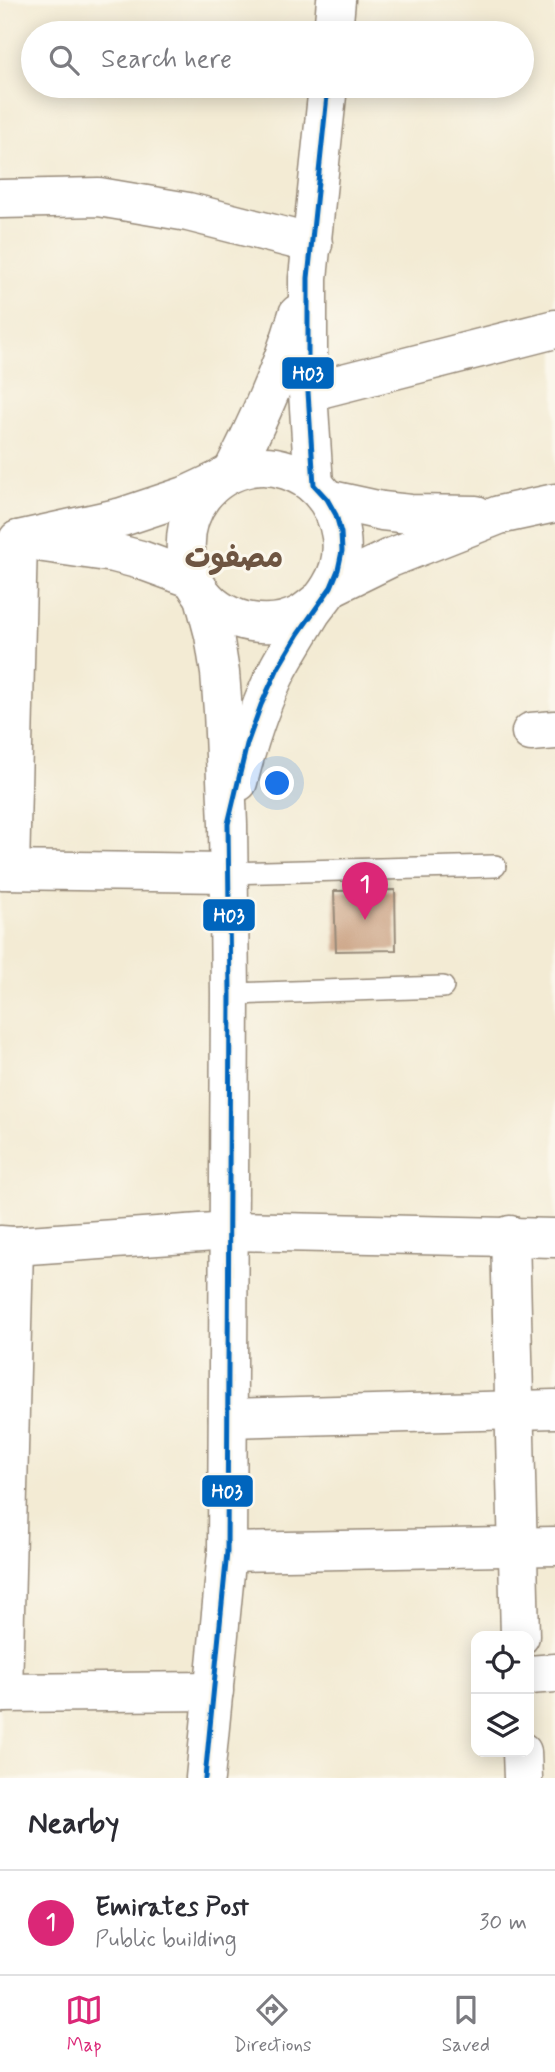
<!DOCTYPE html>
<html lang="en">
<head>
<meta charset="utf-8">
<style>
  :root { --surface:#fff; --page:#f7f7f7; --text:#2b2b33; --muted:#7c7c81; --line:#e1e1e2; --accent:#db2777 }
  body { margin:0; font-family:Mynerve,"Playpen Sans Arabic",sans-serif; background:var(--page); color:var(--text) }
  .controls { position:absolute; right:21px; bottom:21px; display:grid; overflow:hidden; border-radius:14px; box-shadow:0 4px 18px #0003 }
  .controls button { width:63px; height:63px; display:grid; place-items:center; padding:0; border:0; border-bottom:2px solid var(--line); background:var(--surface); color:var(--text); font:35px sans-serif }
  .you { position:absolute; left:278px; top:784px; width:24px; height:24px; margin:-18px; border:5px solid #fff; border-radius:50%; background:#1a73e8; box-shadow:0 0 0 10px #1a73e833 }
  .badge { display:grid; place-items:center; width:46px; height:46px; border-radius:50%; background:var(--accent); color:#fff; font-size:23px; font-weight:700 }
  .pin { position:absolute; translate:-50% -58px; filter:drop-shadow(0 2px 4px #0008) }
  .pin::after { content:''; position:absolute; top:37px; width:24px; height:21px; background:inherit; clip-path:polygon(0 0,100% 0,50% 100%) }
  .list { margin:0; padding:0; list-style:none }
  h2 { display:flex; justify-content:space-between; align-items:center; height:91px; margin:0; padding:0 28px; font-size:30px }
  h2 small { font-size:23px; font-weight:400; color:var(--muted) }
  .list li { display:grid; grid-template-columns:46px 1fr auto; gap:21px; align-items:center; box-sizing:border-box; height:105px; padding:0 28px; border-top:2px solid var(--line) }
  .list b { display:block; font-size:26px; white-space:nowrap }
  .list p { margin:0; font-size:23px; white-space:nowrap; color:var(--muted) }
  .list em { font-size:23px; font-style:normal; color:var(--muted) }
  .icon { flex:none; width:38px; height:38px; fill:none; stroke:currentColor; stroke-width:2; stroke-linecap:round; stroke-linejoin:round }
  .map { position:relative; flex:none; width:555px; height:1778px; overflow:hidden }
  .search { position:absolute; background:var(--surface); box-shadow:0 4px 18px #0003; left:21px; right:21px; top:21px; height:77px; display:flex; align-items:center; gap:18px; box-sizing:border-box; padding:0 24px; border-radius:38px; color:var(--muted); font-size:26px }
  .sheet { height:196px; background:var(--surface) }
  nav { display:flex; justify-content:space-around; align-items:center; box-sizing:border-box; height:98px; border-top:2px solid var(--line); background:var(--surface); font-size:19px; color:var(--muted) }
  nav a { display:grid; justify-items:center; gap:4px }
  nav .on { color:var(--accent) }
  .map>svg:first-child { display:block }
  .building { fill:#cca486 }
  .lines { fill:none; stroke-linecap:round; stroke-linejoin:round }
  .service-casing { stroke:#978a79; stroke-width:24 }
  .minor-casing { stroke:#978a79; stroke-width:41 }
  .tertiary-casing { stroke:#978a79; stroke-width:41 }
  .service { stroke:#fff; stroke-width:21 }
  .minor { stroke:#fff; stroke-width:38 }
  .tertiary { stroke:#fff; stroke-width:38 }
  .bus-1-casing { stroke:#fbf7ec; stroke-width:10 }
  .bus-1 { stroke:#0065bd; stroke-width:5 }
  .labels { text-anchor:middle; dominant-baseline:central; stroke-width:6; stroke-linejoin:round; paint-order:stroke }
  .district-label { font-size:30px; font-weight:bold; fill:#6e5542; stroke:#fbf7ec }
  .line-badge { stroke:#fbf7ec; stroke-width:2.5 }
  .badge-label { font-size:19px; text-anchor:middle; font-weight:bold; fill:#fff }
</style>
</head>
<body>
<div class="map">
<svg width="555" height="1778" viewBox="0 0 555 1778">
  <rect width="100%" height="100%" fill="#fbf7ec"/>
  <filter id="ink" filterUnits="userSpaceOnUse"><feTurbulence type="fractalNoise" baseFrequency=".0143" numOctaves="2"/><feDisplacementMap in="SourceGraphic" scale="14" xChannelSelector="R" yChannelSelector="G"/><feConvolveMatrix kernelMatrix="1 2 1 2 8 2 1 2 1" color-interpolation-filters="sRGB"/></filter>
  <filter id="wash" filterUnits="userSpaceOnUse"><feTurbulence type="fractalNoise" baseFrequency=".00686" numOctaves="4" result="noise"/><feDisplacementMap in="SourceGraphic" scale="28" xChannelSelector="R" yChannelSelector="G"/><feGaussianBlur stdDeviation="1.57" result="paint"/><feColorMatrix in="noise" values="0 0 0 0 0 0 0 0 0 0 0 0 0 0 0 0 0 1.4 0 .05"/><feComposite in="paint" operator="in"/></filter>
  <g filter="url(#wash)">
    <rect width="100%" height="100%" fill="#f3ebd4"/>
    <g id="blocks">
      <!-- building -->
      <polygon class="building" points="395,890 396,950 336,951 334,891"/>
    </g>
  </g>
  <g filter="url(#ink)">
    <use href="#blocks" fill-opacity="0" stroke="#978a79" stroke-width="2"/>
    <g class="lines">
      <defs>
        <g id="service">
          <polyline points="228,873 495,866"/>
          <polyline points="230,994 443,987"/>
        </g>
        <g id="minor">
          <polyline points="0,199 99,197 188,212 313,244"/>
          <polyline points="308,392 555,329"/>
          <polyline points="327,499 382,511 410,514 476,515"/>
          <polyline points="18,540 122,517 185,496 215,482"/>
          <polyline points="44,543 114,553 141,560 193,579"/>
          <polyline points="331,587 390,558 499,515 555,503"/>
          <polyline points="531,732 555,730"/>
          <polyline points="0,870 228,873"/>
          <polyline points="10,870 18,540"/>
          <polyline points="510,1235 520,1636"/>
          <polyline points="0,1245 14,1246 229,1231 555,1238"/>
          <polyline points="228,1418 555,1409"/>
          <polyline points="227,1552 555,1546"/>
          <polyline points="529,1675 555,1673"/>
          <polyline points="0,1693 214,1691"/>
          <polyline points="3,1693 14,1246"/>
          <polyline points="522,1752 523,1778"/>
        </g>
        <g id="tertiary">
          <polyline points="333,33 336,0"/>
          <path d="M233,471C259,420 282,369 298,314"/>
          <polyline points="314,485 308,392 308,278 328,86"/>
          <polyline points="204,597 214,635 220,673 223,711 228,824 230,994 227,1552 205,1778"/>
          <path d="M238,782C248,742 260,704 279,667C289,649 300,631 311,613C317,604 325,596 330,587C350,556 343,516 319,490C302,472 275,463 251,467C164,484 164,607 251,622C268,625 287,622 302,614C308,610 314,605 319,601"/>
        </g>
      </defs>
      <!-- service casing -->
      <use href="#service" class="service-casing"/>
      <!-- minor casing -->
      <use href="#minor" class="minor-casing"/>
      <!-- tertiary casing -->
      <use href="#tertiary" class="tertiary-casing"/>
      <!-- service -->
      <use href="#service" class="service"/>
      <!-- minor -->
      <use href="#minor" class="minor"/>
      <!-- tertiary -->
      <use href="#tertiary" class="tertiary"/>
      <defs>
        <polyline id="bus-1" points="205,1778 227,1552 230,994 228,824 247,744 261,705 278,668 298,634 331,587 338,570 342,551 341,533 336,515 327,499 314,485 308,392 308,278 328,86"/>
      </defs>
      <!-- bus-1 casing -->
      <use href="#bus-1" class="bus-1-casing"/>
      <!-- bus-1 -->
      <use href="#bus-1" class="bus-1"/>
    </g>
  </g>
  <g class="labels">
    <!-- district labels -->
    <g class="district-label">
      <text x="234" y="558">مصفوت</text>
    </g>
  </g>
  <g class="line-badge">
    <rect x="281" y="356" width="54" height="34" rx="7" fill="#0065bd"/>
    <rect x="202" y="898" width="54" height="34" rx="7" fill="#0065bd"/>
    <rect x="201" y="1474" width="53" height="34" rx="7" fill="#0065bd"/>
  </g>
  <g class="badge-label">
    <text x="308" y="380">H03</text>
    <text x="229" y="922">H03</text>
    <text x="227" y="1498">H03</text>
  </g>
</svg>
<div class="controls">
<button><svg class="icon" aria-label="locate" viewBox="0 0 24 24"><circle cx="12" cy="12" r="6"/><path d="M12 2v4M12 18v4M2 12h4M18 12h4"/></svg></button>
<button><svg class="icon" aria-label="layers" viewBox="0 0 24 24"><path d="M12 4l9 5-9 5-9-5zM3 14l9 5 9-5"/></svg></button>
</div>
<div class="you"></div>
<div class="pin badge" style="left:365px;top:920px">1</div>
<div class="search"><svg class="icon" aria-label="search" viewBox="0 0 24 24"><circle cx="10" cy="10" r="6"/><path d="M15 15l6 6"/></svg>Search here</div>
</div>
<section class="sheet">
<h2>Nearby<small></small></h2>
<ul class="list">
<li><span class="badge">1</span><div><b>Emirates Post</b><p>Public building</p></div><em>30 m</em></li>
</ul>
</section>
<nav>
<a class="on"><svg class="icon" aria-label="map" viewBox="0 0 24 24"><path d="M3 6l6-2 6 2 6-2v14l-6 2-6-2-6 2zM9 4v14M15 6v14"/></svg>Map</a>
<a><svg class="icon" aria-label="directions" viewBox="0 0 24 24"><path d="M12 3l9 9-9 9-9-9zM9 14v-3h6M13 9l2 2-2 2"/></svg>Directions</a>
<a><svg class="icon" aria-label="saved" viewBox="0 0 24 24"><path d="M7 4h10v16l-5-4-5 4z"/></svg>Saved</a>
</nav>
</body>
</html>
